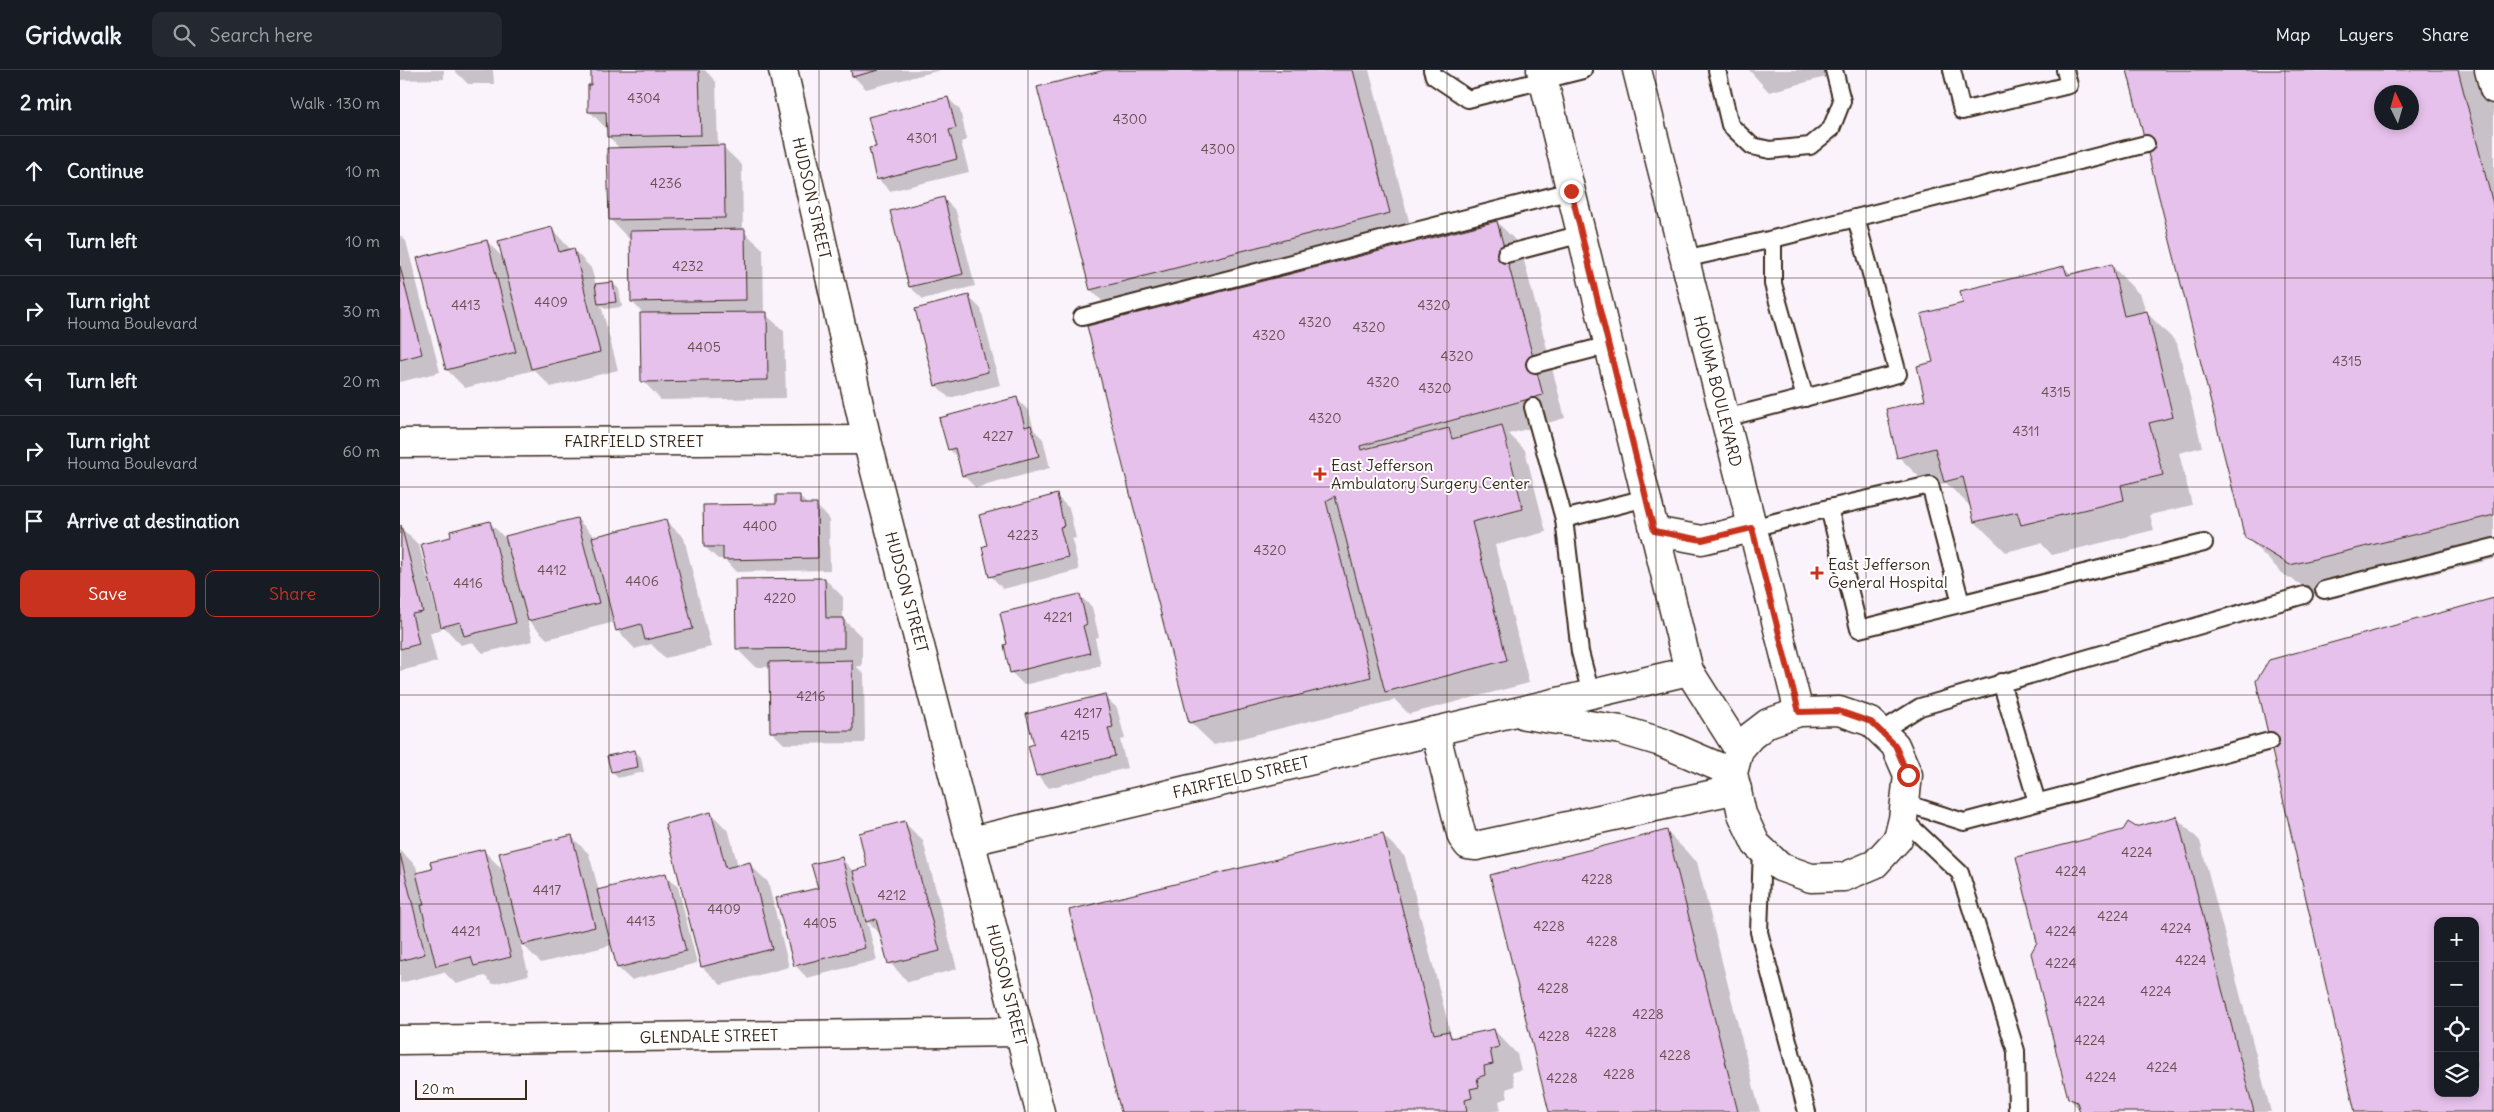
<!DOCTYPE html>
<html lang="en">
<head>
<meta charset="utf-8">
<style>
  :root { --surface:#171b24; --page:#242831; --text:#f1f3f6; --muted:#9ea1a6; --line:#363941; --accent:#c8321e }
  body { margin:0; font-family:Delius,sans-serif; background:var(--page); color:var(--text) }
  .controls { position:absolute; right:15px; bottom:15px; display:grid; overflow:hidden; border-radius:10px; box-shadow:0 2px 8px #0003 }
  .controls button { width:45px; height:45px; display:grid; place-items:center; padding:0; border:0; border-bottom:1px solid var(--line); background:var(--surface); color:var(--text); font:25px sans-serif }
  .compass { position:absolute; left:1974px; top:15px; width:45px; height:45px; border-radius:50%; background:var(--surface); box-shadow:0 2px 8px #0003; rotate:355deg }
  .scale { position:absolute; left:15px; bottom:12px; width:112px; box-sizing:border-box; padding-left:5px; border:2px solid #3b2a1e; border-top:0; font-size:14px; line-height:18px; white-space:nowrap; color:#3b2a1e; -webkit-text-stroke:4px #fff; paint-order:stroke }
  .stop { position:absolute; width:15px; height:15px; margin:-11px; border:4px solid #c8321e; border-radius:50%; background:#fff }
  .stop.end { background:#c8321e; border-color:#fff; box-shadow:0 1px 5px #0008 }
  .list { margin:0; padding:0; list-style:none }
  h2 { display:flex; justify-content:space-between; align-items:center; height:65px; margin:0; padding:0 20px; font-size:21px }
  h2 small { font-size:16px; font-weight:400; color:var(--muted) }
  .list li { display:grid; grid-template-columns:32px 1fr auto; gap:15px; align-items:center; box-sizing:border-box; height:70px; padding:0 20px; border-top:1px solid var(--line) }
  .list b { display:block; font-size:19px; white-space:nowrap }
  .list p { margin:0; font-size:16px; white-space:nowrap; color:var(--muted) }
  .list em { font-size:16px; font-style:normal; color:var(--muted) }
  .actions { display:flex; gap:10px; padding:15px 20px }
  .actions a { flex:1; padding:11px 0; border:1px solid var(--accent); border-radius:10px; text-align:center; font-size:18px; color:var(--accent) }
  .actions .main { background:var(--accent); color:#fff }
  .icon { flex:none; width:28px; height:28px; fill:none; stroke:currentColor; stroke-width:2; stroke-linecap:round; stroke-linejoin:round }
  .map { position:relative; flex:none; width:2094px; height:1042px; overflow:hidden }
  header { display:flex; align-items:center; gap:30px; box-sizing:border-box; height:70px; padding:0 25px; background:var(--surface); border-bottom:1px solid var(--line) }
  header strong { font-size:24px }
  nav { display:flex; gap:28px; margin-inline-start:auto; font-size:18px }
  .search { width:350px; height:45px; background:var(--page); display:flex; align-items:center; gap:12px; box-sizing:border-box; padding:0 18px; border-radius:10px; color:var(--muted); font-size:19px }
  main { display:flex }
  aside { flex:1; background:var(--surface) }
  .map>svg:first-child { display:block }
  .shadow { fill:#0003; fill-rule:evenodd }
  .building { fill:#e6c1eb; stroke:#3b2a1e; fill-rule:evenodd }
  .lines { fill:none; stroke-linecap:round; stroke-linejoin:round }
  .lane-casing { stroke:#3b2a1e; stroke-width:20 }
  .street-casing { stroke:#3b2a1e; stroke-width:31 }
  .lane { stroke:#fff; stroke-width:16 }
  .street { stroke:#fff; stroke-width:28 }
  .route { stroke:#c8321e; stroke-width:6 }
  .grid { fill:none; stroke:#3b2a1e; stroke-width:1; stroke-opacity:0.55 }
  .poi-dot { fill:#c8321e; stroke:#fff; stroke-width:2 }
  .labels { text-anchor:middle; dominant-baseline:central; stroke-width:4; stroke-linejoin:round; paint-order:stroke }
  .number-label { font-size:14px; fill:#665051 }
  .street-label { font-size:16px; fill:#3b2a1e; stroke:#fff }
  .poi-label { font-size:16px; fill:#3b2a1e; stroke:#fff; text-anchor:start }
</style>
</head>
<body>
<header>
<strong>Gridwalk</strong>
<div class="search"><svg class="icon" aria-label="search" viewBox="0 0 24 24"><circle cx="10" cy="10" r="6"/><path d="M15 15l6 6"/></svg>Search here</div>
<nav><a>Map</a><a>Layers</a><a>Share</a></nav>
</header>
<main>
<aside>
<h2>2 min<small>Walk · 130 m</small></h2>
<ul class="list">
<li><svg class="icon" aria-label="ahead" viewBox="0 0 24 24"><path d="M12 20V5M6 11l6-6 6 6"/></svg><div><b>Continue</b></div><em>10 m</em></li>
<li><svg class="icon" aria-label="left" viewBox="0 0 24 24"><path d="M17 20v-9H6M10 6l-5 5 5 5"/></svg><div><b>Turn left</b></div><em>10 m</em></li>
<li><svg class="icon" aria-label="right" viewBox="0 0 24 24"><path d="M7 20v-9h11M14 6l5 5-5 5"/></svg><div><b>Turn right</b><p>Houma Boulevard</p></div><em>30 m</em></li>
<li><svg class="icon" aria-label="left" viewBox="0 0 24 24"><path d="M17 20v-9H6M10 6l-5 5 5 5"/></svg><div><b>Turn left</b></div><em>20 m</em></li>
<li><svg class="icon" aria-label="right" viewBox="0 0 24 24"><path d="M7 20v-9h11M14 6l5 5-5 5"/></svg><div><b>Turn right</b><p>Houma Boulevard</p></div><em>60 m</em></li>
<li><svg class="icon" aria-label="arrive" viewBox="0 0 24 24"><path d="M6 21V4h12l-3 4 3 4H6"/></svg><div><b>Arrive at destination</b></div></li>
</ul>
<div class="actions"><a class="main">Save</a><a>Share</a></div>
</aside>
<div class="map">
<svg width="2094" height="1042" viewBox="0 0 2094 1042">
  <rect width="100%" height="100%" fill="#faf3fb"/>
  <filter id="ink" filterUnits="userSpaceOnUse"><feTurbulence type="fractalNoise" baseFrequency=".02" numOctaves="2"/><feDisplacementMap in="SourceGraphic" scale="10" xChannelSelector="R" yChannelSelector="G"/><feConvolveMatrix kernelMatrix="1 2 1 2 8 2 1 2 1" color-interpolation-filters="sRGB"/></filter>
  <g filter="url(#ink)">
    <!-- shadow -->
    <g class="shadow">
      <polygon points="0,0 44,0 44,9 0,10"/>
      <polygon points="54,0 93,0 94,14 68,14"/>
      <polygon points="192,0 305,0 316,12 318,77 323,77 342,95 343,161 363,179 364,243 384,261 386,328 261,330 243,311 245,245 232,232 231,168 228,168 210,149 220,79 208,66 208,60 190,42"/>
      <polygon points="452,0 541,0 466,19 453,6"/>
      <polygon points="710,0 969,0 1013,166 714,243 691,220"/>
      <polygon points="1349,0 1424,0 1426,7 1369,22"/>
      <path d="M1728,0H2084L2094,38V489L1927,530L1883,504L1847,468ZM1982,22H2012V52H1982Z"/>
      <polygon points="548,28 560,40 567,70 561,72 569,102 490,121 478,109"/>
      <polygon points="544,129 556,141 575,216 523,229 510,217 492,142"/>
      <polygon points="1097,152 1120,175 1165,348 1109,364 1125,380 1146,462 1095,475 1129,613 1009,644 995,630 814,675 790,652"/>
      <polygon points="152,159 171,180 173,179 191,198 196,215 213,213 219,219 222,237 205,239 201,235 218,300 151,317 134,300 65,318 47,300 87,171 104,189"/>
      <polygon points="0,165 6,171 40,302 0,312"/>
      <polygon points="1711,195 1741,226 1746,242 1777,273 1802,377 1779,383 1792,435 1750,445 1754,460 1652,485 1641,473 1606,482 1575,452 1572,438 1546,413 1529,417 1499,387 1526,331 1534,293 1564,234 1664,197 1672,205"/>
      <polygon points="569,227 581,239 600,315 549,328 536,315"/>
      <polygon points="617,329 629,341 634,360 643,369 650,398 576,418 563,405 559,389 549,379"/>
      <polygon points="399,426 408,435 416,435 429,448 430,500 336,502 324,489 318,489 305,477 377,435"/>
      <polygon points="656,426 669,438 676,468 672,469 679,500 603,519 591,506 588,476"/>
      <polygon points="177,449 195,467 265,450 284,468 311,577 265,588 251,574 235,579 217,560 215,552 147,569 127,549 133,571 83,583 72,572 61,575 43,556 53,468 89,452 105,468"/>
      <polygon points="0,457 19,475 41,560 30,563 37,592 0,601"/>
      <polygon points="425,509 443,527 443,549 462,567 462,596 456,596 464,604 465,673 384,674 372,662 370,597 355,597 337,579"/>
      <polygon points="679,525 692,537 699,567 695,568 701,596 624,615 612,603 605,576"/>
      <polygon points="704,626 717,638 725,669 720,670 727,698 649,718 637,705 635,675"/>
      <polygon points="235,681 241,687 244,702 218,708 212,701"/>
      <polygon points="311,743 329,762 338,796 349,794 368,812 389,897 321,915 302,897"/>
      <polygon points="1777,748 1800,771 1871,1042 1681,1042 1669,1028 1736,758"/>
      <polygon points="505,753 523,771 557,899 508,912 490,893 483,867 467,851 477,890 407,908 395,895 419,819 441,788 454,802 469,798"/>
      <polygon points="1267,762 1297,792 1360,1042 1151,1042"/>
      <polygon points="982,764 1005,787 1051,965 1055,969 1094,960 1117,984 1121,1000 1112,1002 1115,1016 1106,1019 1108,1028 1099,1031 1101,1040 1093,1042 722,1042"/>
      <polygon points="171,766 189,784 199,821 265,804 278,817 297,893 231,910 218,898 212,875 141,893 120,872 129,905 93,914 85,906 56,914 44,902 0,913 0,780 16,796 18,804 83,780 105,802"/>
    </g>
    <!-- building -->
    <g class="building">
      <polygon points="191,0 299,0 301,65 207,67 206,42 188,42 188,15 191,15"/>
      <polygon points="451,0 479,0 452,7"/>
      <polygon points="705,0 953,0 990,143 690,220 637,17"/>
      <path d="M1727,0H2058L2094,138V445L1890,495L1845,468ZM1982,22H2012V52H1982Z"/>
      <polygon points="548,27 556,58 549,60 557,89 476,110 469,78 476,77 468,47"/>
      <polygon points="324,75 325,148 209,150 207,78"/>
      <polygon points="544,127 563,204 509,217 490,141"/>
      <polygon points="1097,151 1143,325 960,376 961,380 1049,358 1052,369 1102,355 1123,439 1072,452 1107,590 985,622 935,426 926,431 971,607 789,653 687,256"/>
      <polygon points="152,157 159,182 174,178 200,282 131,299 98,171"/>
      <polygon points="345,159 346,230 231,232 230,161"/>
      <polygon points="87,170 116,282 46,300 17,188"/>
      <polygon points="1712,194 1724,246 1747,241 1773,347 1749,353 1763,405 1721,415 1724,430 1621,455 1617,442 1574,452 1563,407 1544,412 1535,378 1497,388 1486,339 1525,330 1517,296 1533,292 1521,244 1563,233 1560,221 1664,196 1667,205"/>
      <polygon points="0,196 22,284 0,290"/>
      <polygon points="213,212 216,232 198,234 195,214"/>
      <polygon points="569,225 588,302 535,316 515,239"/>
      <polygon points="367,242 368,310 241,312 240,243"/>
      <polygon points="617,327 625,357 631,355 639,386 562,406 555,378 548,380 539,348"/>
      <polygon points="657,424 664,456 660,457 668,487 589,507 582,477 587,475 579,445"/>
      <polygon points="376,425 400,425 400,434 417,434 418,488 323,490 323,477 304,477 303,435 376,434"/>
      <polygon points="177,448 199,533 128,551 105,466"/>
      <polygon points="266,449 293,559 245,570 241,554 216,561 192,467"/>
      <polygon points="90,451 116,553 64,566 60,552 41,557 21,474 51,467 50,461"/>
      <polygon points="1,455 23,542 12,544 19,574 0,579"/>
      <polygon points="425,508 426,548 444,548 444,578 336,579 335,509"/>
      <polygon points="680,524 687,554 683,556 690,583 610,603 604,575 607,574 600,543"/>
      <path d="M2094,528V1042H1955L1856,611L1869,590ZM2038,851H2075V1023H2038Z"/>
      <polygon points="452,590 453,661 370,662 369,592"/>
      <polygon points="705,624 713,657 708,658 715,686 636,706 628,676 634,674 626,644"/>
      <polygon points="235,680 238,697 211,702 207,686"/>
      <polygon points="311,742 326,798 350,792 372,879 301,897 265,754"/>
      <polygon points="1777,746 1854,1042 1680,1042 1677,1032 1668,1028 1631,883 1637,872 1616,787 1723,760 1728,752 1736,757"/>
      <polygon points="505,751 540,881 488,894 476,849 466,852 453,801 467,797 459,763"/>
      <polygon points="1267,760 1338,1042 1149,1042 1090,805"/>
      <polygon points="983,763 1034,964 1049,961 1051,968 1094,959 1099,977 1090,979 1093,994 1084,996 1085,1005 1077,1008 1079,1017 1070,1019 1072,1028 1065,1030 1067,1042 721,1042 669,840"/>
      <polygon points="172,765 195,857 122,875 99,783"/>
      <polygon points="84,779 111,887 74,896 71,887 36,896 21,835 24,835 16,803 32,799 30,792"/>
      <polygon points="0,784 25,884 0,891"/>
      <polygon points="442,787 465,878 394,896 376,828 418,818 411,794"/>
      <polygon points="266,803 286,881 217,898 197,820"/>
    </g>
    <g class="lines">
      <defs>
        <g id="lane">
          <polyline points="1032,0 1034,6 1068,29 1183,0"/>
          <polyline points="1317,0 1330,55 1352,76 1370,80 1410,76 1431,59 1442,31 1434,0"/>
          <polyline points="1552,0 1562,41 1669,15 1665,0"/>
          <polyline points="1373,169 1373,214 1405,328"/>
          <polyline points="1106,184 1182,164"/>
          <polyline points="1284,189 1373,169 1746,74"/>
          <polyline points="682,247 1171,121"/>
          <polyline points="1135,294 1209,275"/>
          <polyline points="1133,337 1164,449 1180,582 1191,624"/>
          <polyline points="1325,348 1498,304 1456,148"/>
          <polyline points="1429,438 1530,415 1561,533"/>
          <polyline points="1164,449 1246,428"/>
          <polyline points="1352,458 1429,438 1459,559 1804,473"/>
          <polyline points="1924,520 2094,477"/>
          <polyline points="1601,612 1637,732"/>
          <polyline points="1480,662 1520,637 1904,525"/>
          <polyline points="1505,733 1564,752 1870,671"/>
          <polyline points="1503,749 1560,803 1616,981 1617,1042"/>
          <polyline points="1362,779 1359,862 1407,1042"/>
        </g>
        <g id="street">
          <polyline points="383,0 467,370 640,1042"/>
          <polyline points="1141,0 1289,601 1339,680"/>
          <polyline points="1237,0 1399,642"/>
          <polyline points="2089,0 2094,19"/>
          <polyline points="0,373 467,370"/>
          <polyline points="1254,461 1302,470 1352,458"/>
          <polygon points="1439,641 1471,652 1495,675 1508,705 1503,749 1498,769 1475,794 1444,807 1411,808 1380,797 1356,774 1342,744 1333,703 1339,680 1351,666 1368,653 1399,642"/>
          <polyline points="1125,645 1221,660 1261,672 1333,703"/>
          <polyline points="1035,661 1062,767 1068,775 1076,776 1337,719"/>
          <polyline points="571,771 1289,601"/>
          <polyline points="0,970 618,962"/>
        </g>
      </defs>
      <!-- lane casing -->
      <use href="#lane" class="lane-casing"/>
      <!-- street casing -->
      <use href="#street" class="street-casing"/>
      <!-- lane -->
      <use href="#lane" class="lane"/>
      <!-- street -->
      <use href="#street" class="street"/>
    </g>
  </g>
  <g class="lines" filter="url(#ink)">
    <!-- route -->
    <polyline class="route" points="1171,121 1254,461 1302,470 1352,458 1399,642 1439,641 1471,652 1495,675 1508,705"/>
  </g>
  <!-- grid -->
  <path class="grid" d="M209,0V1042M419,0V1042M628,0V1042M838,0V1042M1047,0V1042M1256,0V1042M1466,0V1042M1675,0V1042M1885,0V1042M0,208H2094M0,417H2094M0,625H2094M0,834H2094"/>
  <!-- markers -->
  <g class="poi-dot">
    <path d="M917.5 396.5h5v5h5v5h-5v5h-5v-5h-5v-5h5z"/>
    <path d="M1414.5 495.5h5v5h5v5h-5v5h-5v-5h-5v-5h5z"/>
  </g>
  <g class="labels">
    <!-- number labels -->
    <g class="number-label">
      <text x="244" y="28">4304</text>
      <text x="730" y="49">4300</text>
      <text x="522" y="68">4301</text>
      <text x="818" y="79">4300</text>
      <text x="266" y="113">4236</text>
      <text x="288" y="196">4232</text>
      <text x="151" y="232">4409</text>
      <text x="66" y="235">4413</text>
      <text x="1034" y="235">4320</text>
      <text x="915" y="252">4320</text>
      <text x="969" y="257">4320</text>
      <text x="869" y="265">4320</text>
      <text x="304" y="277">4405</text>
      <text x="1057" y="286">4320</text>
      <text x="1947" y="291">4315</text>
      <text x="983" y="312">4320</text>
      <text x="1035" y="318">4320</text>
      <text x="1656" y="322">4315</text>
      <text x="925" y="348">4320</text>
      <text x="1626" y="361">4311</text>
      <text x="598" y="366">4227</text>
      <text x="360" y="456">4400</text>
      <text x="623" y="465">4223</text>
      <text x="870" y="480">4320</text>
      <text x="152" y="500">4412</text>
      <text x="242" y="511">4406</text>
      <text x="68" y="513">4416</text>
      <text x="380" y="528">4220</text>
      <text x="658" y="547">4221</text>
      <text x="411" y="626">4216</text>
      <text x="688" y="643">4217</text>
      <text x="675" y="665">4215</text>
      <text x="1737" y="782">4224</text>
      <text x="1671" y="801">4224</text>
      <text x="1197" y="809">4228</text>
      <text x="147" y="820">4417</text>
      <text x="492" y="825">4212</text>
      <text x="324" y="839">4409</text>
      <text x="1713" y="846">4224</text>
      <text x="241" y="851">4413</text>
      <text x="420" y="853">4405</text>
      <text x="1149" y="856">4228</text>
      <text x="1776" y="858">4224</text>
      <text x="66" y="861">4421</text>
      <text x="1661" y="861">4224</text>
      <text x="1202" y="871">4228</text>
      <text x="1791" y="890">4224</text>
      <text x="1661" y="893">4224</text>
      <text x="1153" y="918">4228</text>
      <text x="1756" y="921">4224</text>
      <text x="1690" y="931">4224</text>
      <text x="1248" y="944">4228</text>
      <text x="1201" y="962">4228</text>
      <text x="1154" y="966">4228</text>
      <text x="1690" y="970">4224</text>
      <text x="1275" y="985">4228</text>
      <text x="1762" y="997">4224</text>
      <text x="1219" y="1004">4228</text>
      <text x="1701" y="1007">4224</text>
      <text x="1162" y="1008">4228</text>
    </g>
    <!-- street labels -->
    <g class="street-label">
      <text transform="translate(412 128) rotate(77)">HUDSON STREET</text>
      <text transform="translate(1318 321) rotate(76)">HOUMA BOULEVARD</text>
      <text x="234" y="371">FAIRFIELD STREET</text>
      <text transform="translate(507 522) rotate(75)">HUDSON STREET</text>
      <text transform="translate(841 707) rotate(-13)">FAIRFIELD STREET</text>
      <text transform="translate(607 915) rotate(76)">HUDSON STREET</text>
      <text transform="translate(309 966) rotate(-1)">GLENDALE STREET</text>
    </g>
    <!-- poi labels -->
    <g class="poi-label">
      <text x="931" y="395">East Jefferson<tspan x="931" dy="18">Ambulatory Surgery Center</tspan></text>
      <text x="1428" y="494">East Jefferson<tspan x="1428" dy="18">General Hospital</tspan></text>
    </g>
  </g>
</svg>
<div class="controls">
<button>+</button>
<button>−</button>
<button><svg class="icon" aria-label="locate" viewBox="0 0 24 24"><circle cx="12" cy="12" r="6"/><path d="M12 2v4M12 18v4M2 12h4M18 12h4"/></svg></button>
<button><svg class="icon" aria-label="layers" viewBox="0 0 24 24"><path d="M12 4l9 5-9 5-9-5zM3 14l9 5 9-5"/></svg></button>
</div>
<svg class="compass" viewBox="-18 -18 36 36"><path d="M0-13l5 13h-10z" fill="#e53935"/><path d="M0 13l5-13h-10z" fill="#9ea1a6"/></svg>
<div class="scale">20 m</div>
<div class="stop" style="left:1508px;top:705px"></div>
<div class="stop end" style="left:1171px;top:121px"></div>
</div>
</main>
</body>
</html>
